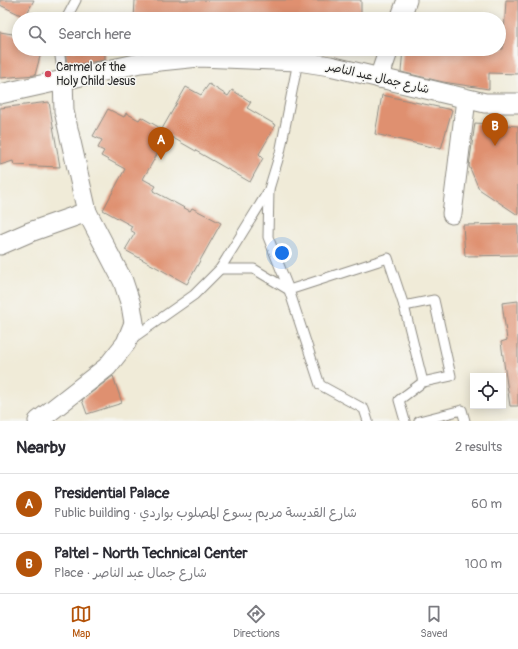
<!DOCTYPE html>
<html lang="en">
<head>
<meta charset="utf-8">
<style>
  :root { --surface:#fff; --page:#f2f2f3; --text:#2b2b33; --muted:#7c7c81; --line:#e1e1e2; --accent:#b45309 }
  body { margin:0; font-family:Pangolin,"Playpen Sans Arabic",sans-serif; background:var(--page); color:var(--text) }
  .controls { position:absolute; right:12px; bottom:12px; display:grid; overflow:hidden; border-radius:0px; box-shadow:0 2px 10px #0003 }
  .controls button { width:36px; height:36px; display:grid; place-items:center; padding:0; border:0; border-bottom:1px solid var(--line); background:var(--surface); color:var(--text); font:20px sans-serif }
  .you { position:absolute; left:282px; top:253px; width:14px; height:14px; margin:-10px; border:3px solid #fff; border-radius:50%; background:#1a73e8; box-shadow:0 0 0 6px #1a73e833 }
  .badge { display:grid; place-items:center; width:26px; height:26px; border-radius:50%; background:var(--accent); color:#fff; font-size:13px; font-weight:700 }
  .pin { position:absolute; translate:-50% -33px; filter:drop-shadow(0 1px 2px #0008) }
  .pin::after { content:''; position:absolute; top:21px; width:14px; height:12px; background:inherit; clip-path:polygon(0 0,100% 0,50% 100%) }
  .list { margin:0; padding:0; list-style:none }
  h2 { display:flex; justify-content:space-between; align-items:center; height:52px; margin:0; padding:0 16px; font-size:17px }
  h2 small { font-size:13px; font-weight:400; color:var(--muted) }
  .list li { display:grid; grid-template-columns:26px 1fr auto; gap:12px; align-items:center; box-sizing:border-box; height:60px; padding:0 16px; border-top:1px solid var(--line) }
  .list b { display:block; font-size:15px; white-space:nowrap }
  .list p { margin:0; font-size:13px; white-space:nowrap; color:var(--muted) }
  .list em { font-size:13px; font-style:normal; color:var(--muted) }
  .icon { flex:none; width:22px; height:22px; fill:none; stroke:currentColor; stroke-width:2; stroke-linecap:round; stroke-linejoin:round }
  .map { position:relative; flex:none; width:518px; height:421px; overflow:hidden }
  .search { position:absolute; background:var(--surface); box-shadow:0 2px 10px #0003; left:12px; right:12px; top:12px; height:44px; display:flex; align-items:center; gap:10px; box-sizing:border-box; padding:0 14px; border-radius:22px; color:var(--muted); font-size:15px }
  .sheet { height:172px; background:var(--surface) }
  nav { display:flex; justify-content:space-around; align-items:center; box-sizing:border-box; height:56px; border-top:1px solid var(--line); background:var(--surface); font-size:11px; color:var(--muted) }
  nav a { display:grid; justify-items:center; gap:2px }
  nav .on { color:var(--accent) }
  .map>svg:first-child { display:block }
  .built { fill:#f7cfd4 }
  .building { fill:#df9070 }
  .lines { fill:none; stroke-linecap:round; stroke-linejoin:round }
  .service-casing { stroke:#8e8b82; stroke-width:11 }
  .minor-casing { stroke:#8e8b82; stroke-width:21 }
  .service { stroke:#fff; stroke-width:9 }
  .minor { stroke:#fff; stroke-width:19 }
  .poi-dot { fill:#d1495b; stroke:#f6f6f2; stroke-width:1.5 }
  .labels { text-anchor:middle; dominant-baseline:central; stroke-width:3; stroke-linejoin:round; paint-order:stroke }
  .poi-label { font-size:12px; fill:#2b2b2b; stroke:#f6f6f2; text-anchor:start }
  .street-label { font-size:12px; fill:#2b2b2b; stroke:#f6f6f2 }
</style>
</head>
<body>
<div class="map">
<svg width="518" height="421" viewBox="0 0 518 421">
  <rect width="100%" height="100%" fill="#f6f6f2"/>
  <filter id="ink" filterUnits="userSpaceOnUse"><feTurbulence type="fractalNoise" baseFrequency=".025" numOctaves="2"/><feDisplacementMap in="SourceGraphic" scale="8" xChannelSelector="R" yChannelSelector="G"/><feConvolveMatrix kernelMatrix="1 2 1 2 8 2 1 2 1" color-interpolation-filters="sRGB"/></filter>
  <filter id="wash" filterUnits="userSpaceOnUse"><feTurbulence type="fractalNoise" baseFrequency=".012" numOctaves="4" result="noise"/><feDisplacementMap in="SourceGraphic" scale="16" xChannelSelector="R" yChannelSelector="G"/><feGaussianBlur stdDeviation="0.9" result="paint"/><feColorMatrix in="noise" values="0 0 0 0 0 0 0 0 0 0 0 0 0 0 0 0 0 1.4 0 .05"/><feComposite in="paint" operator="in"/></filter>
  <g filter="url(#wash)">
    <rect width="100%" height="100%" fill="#f0ebd8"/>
    <!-- built -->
    <polygon class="built" points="249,49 353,49 348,53 249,52"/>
    <g id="blocks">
      <!-- building -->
      <g class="building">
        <polygon points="0,0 34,0 25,17 0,5"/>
        <polygon points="135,0 361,0 361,19 134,19"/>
        <polygon points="506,0 518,0 518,74 489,73 489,89 443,82 401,72 403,49 503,49"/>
        <polygon points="0,32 19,35 19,49 42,49 35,75 0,78"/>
        <polygon points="76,49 105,49 105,60 67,66 65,51 76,51"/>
        <polygon points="209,84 228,96 232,90 251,102 247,108 276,125 259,154 263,158 250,182 168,135 143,179 156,186 153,191 190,211 192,208 221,223 187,284 125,250 135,233 130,230 132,226 103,210 125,169 101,156 104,151 98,148 102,140 93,136 108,109 124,117 126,113 139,120 141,117 162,129 186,87 201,95"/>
        <polygon points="382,95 452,110 441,149 375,134"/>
        <polygon points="49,102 60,167 14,165 13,161 0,165 0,108"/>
        <polygon points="475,123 518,126 518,215 479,189 469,166"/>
        <polygon points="518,224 518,255 465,256 463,225"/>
        <polygon points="518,301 518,406 510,406 501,342 507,340 502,303"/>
        <polygon points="113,376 122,403 87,414 82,400"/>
      </g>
    </g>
  </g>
  <g filter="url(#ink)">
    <use href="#blocks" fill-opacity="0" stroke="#8e8b82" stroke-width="1"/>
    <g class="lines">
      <defs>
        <g id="service">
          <polyline points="66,19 76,0"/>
          <polyline points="59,49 63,78"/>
          <polyline points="220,269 254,269 289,290"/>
          <polyline points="289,290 268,237 269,189 280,153 298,61"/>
          <polyline points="404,306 434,300 451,376 423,382 399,400 405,421"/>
          <polyline points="130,340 194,295 220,269 269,190"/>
          <polyline points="368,421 364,409 320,385 289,290 388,258 404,306 423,382"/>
          <polyline points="419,421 462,410 465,421"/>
        </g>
        <g id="minor">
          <polyline points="400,19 407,0"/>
          <polyline points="379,78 389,49"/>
          <polyline points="0,94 140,63 199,57 298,61 330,66 485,103 518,103"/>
          <polyline points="452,214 466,99"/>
          <polyline points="0,245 30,232 87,212"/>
          <polyline points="38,421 107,367 126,343 134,323 131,305 123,281 87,212 64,111 63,78"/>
        </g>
      </defs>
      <!-- service casing -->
      <use href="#service" class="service-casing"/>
      <!-- minor casing -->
      <use href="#minor" class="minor-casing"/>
      <!-- service -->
      <use href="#service" class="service"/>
      <!-- minor -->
      <use href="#minor" class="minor"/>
    </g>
  </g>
  <!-- markers -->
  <circle class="poi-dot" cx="48" cy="74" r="4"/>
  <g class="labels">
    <!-- poi labels -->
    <g class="poi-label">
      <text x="56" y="67">Carmel of the<tspan x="56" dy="14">Holy Child Jesus</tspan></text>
    </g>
    <!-- street labels -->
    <g class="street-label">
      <text transform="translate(378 78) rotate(13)">شارع جمال عبد الناصر</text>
    </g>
  </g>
</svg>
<div class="controls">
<button><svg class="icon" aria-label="locate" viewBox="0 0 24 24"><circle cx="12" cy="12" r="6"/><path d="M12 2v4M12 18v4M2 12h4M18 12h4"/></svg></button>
</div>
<div class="you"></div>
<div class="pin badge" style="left:161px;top:160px">A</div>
<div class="pin badge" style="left:495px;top:146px">B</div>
<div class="search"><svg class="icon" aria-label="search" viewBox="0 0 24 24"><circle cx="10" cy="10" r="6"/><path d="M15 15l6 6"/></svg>Search here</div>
</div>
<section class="sheet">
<h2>Nearby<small>2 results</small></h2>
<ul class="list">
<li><span class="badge">A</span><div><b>Presidential Palace</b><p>Public building · شارع القديسة مريم يسوع المصلوب بواردي</p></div><em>60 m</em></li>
<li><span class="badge">B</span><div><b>Paltel - North Technical Center</b><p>Place · شارع جمال عبد الناصر</p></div><em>100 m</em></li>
</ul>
</section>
<nav>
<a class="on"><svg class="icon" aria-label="map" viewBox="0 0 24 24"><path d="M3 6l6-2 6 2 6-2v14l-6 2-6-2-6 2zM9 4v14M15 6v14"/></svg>Map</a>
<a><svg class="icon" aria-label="directions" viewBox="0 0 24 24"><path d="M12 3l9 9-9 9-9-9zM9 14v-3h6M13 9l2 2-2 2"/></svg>Directions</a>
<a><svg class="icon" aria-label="saved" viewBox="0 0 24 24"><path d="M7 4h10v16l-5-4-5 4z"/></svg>Saved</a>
</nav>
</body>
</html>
